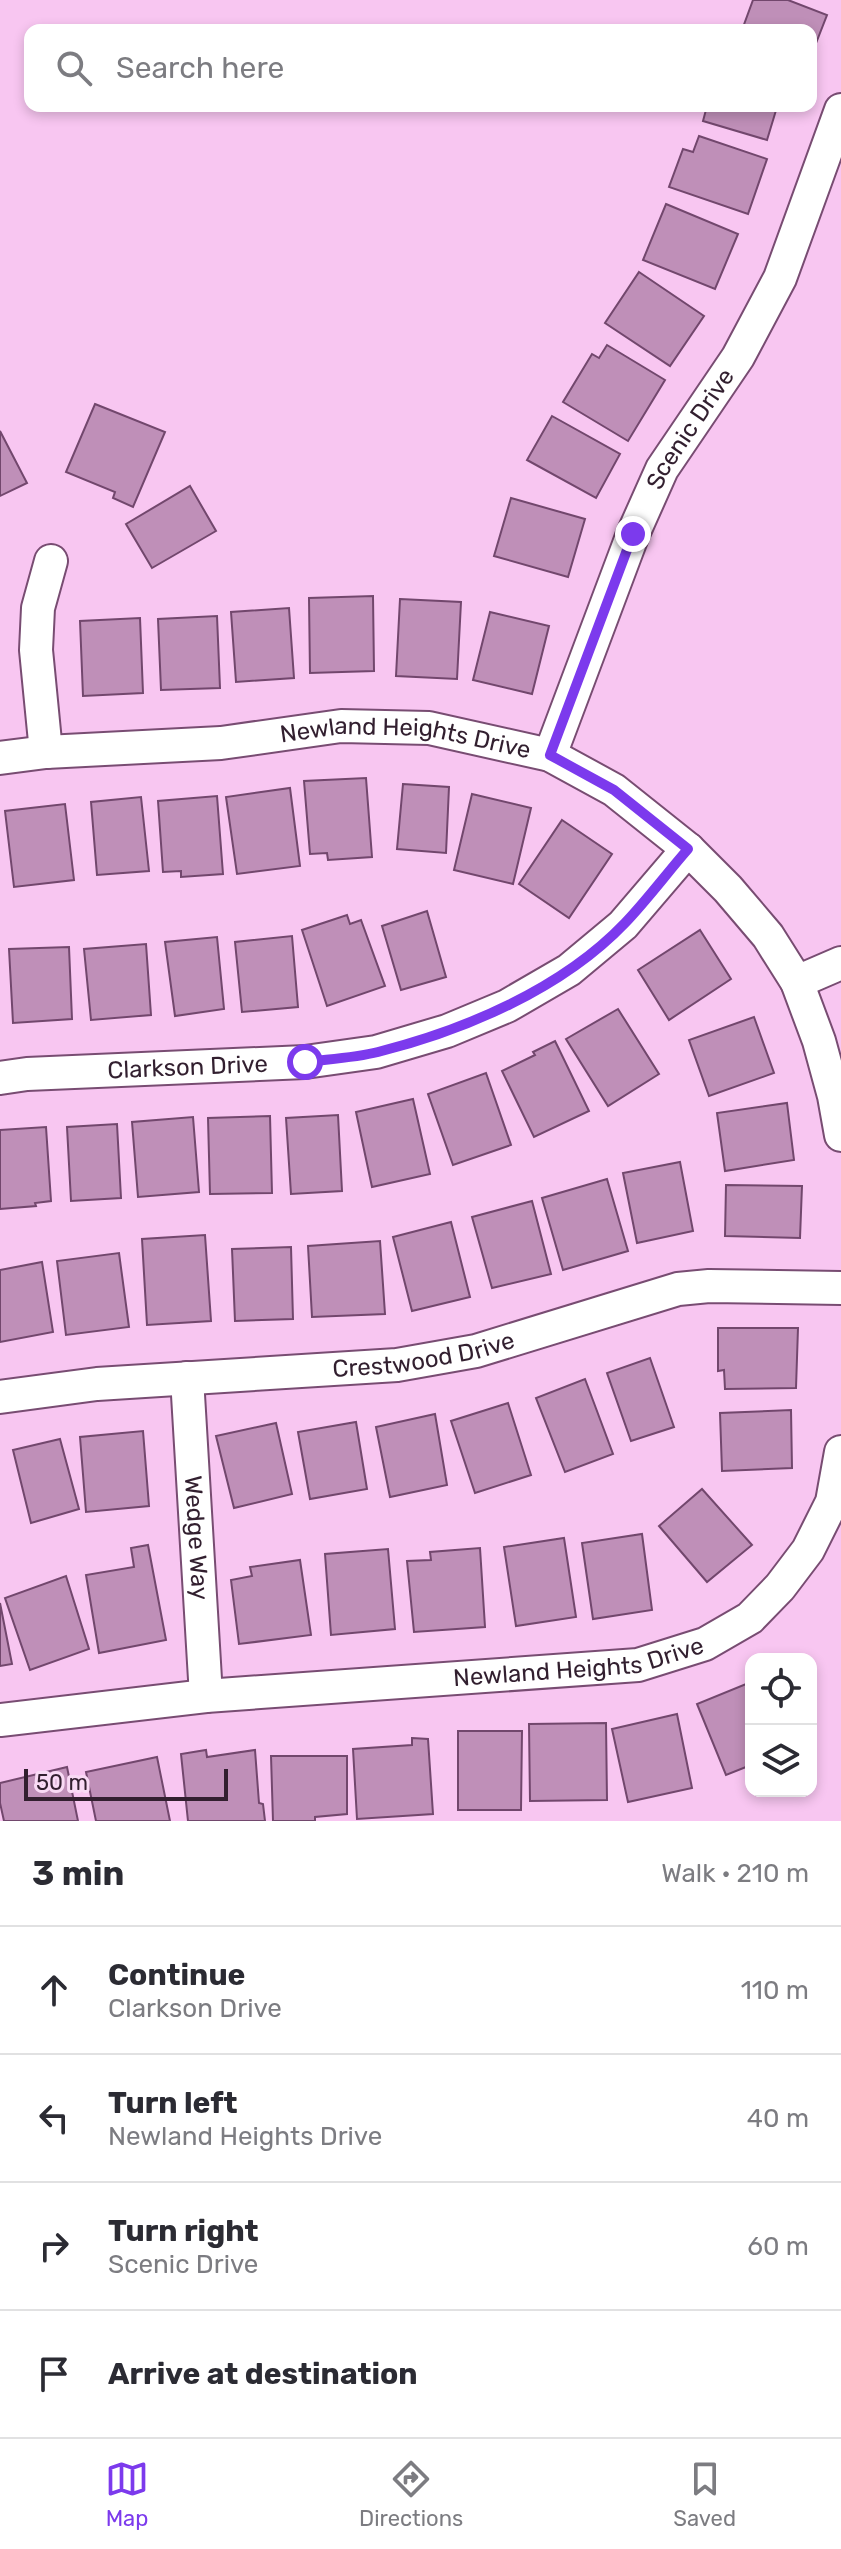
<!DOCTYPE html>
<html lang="en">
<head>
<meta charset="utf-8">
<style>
  :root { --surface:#fff; --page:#f2f2f3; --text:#2b2b33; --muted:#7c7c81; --line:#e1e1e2; --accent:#7c3aed }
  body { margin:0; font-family:Rubik,sans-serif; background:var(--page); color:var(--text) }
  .controls { position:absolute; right:24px; bottom:24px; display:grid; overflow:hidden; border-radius:16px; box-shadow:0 4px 12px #0003 }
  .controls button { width:72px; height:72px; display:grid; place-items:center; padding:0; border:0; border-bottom:2px solid var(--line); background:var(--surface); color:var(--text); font:40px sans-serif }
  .scale { position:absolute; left:24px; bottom:20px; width:204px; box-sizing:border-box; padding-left:8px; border:4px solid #321f2f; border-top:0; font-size:22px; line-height:28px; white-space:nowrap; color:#321f2f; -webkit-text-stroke:6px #f9daf5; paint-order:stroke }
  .stop { position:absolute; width:24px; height:24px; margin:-18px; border:6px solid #7c3aed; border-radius:50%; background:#fff }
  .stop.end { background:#7c3aed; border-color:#fff; box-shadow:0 2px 8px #0008 }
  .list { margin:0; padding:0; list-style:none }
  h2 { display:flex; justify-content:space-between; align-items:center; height:104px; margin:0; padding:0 32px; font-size:34px }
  h2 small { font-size:26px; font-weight:400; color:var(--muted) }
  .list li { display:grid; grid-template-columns:52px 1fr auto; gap:24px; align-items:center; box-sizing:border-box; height:128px; padding:0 32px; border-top:2px solid var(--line) }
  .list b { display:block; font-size:30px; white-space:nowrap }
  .list p { margin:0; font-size:26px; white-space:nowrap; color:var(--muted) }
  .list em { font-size:26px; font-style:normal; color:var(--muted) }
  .icon { flex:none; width:44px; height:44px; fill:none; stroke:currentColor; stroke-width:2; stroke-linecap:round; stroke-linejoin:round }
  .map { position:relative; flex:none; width:841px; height:1821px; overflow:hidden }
  .search { position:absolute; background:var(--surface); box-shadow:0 4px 12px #0003; left:24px; right:24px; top:24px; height:88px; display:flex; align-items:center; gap:20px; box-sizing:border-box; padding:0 28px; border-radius:16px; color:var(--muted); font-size:30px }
  .sheet { height:616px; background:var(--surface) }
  nav { display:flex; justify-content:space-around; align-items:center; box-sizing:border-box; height:112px; border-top:2px solid var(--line); background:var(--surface); font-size:22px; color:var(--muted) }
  nav a { display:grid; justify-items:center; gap:4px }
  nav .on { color:var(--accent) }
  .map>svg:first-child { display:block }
  .building { fill:#bf8fb8; stroke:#72476d; stroke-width:2 }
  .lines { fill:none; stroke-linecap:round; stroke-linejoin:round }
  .street-casing { stroke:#784c72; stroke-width:36 }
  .street { stroke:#fff; stroke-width:32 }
  .route { stroke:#7c3aed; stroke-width:10 }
  .labels { text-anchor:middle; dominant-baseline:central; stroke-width:7; stroke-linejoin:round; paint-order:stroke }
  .street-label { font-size:24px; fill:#321f2f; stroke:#f9daf5 }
</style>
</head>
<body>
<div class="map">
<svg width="841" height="1821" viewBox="0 0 841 1821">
  <rect width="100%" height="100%" fill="#f8c6f1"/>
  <!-- building -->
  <g class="building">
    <polygon points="753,0 788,0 827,15 811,56 811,30 742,30"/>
    <polygon points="707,106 786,106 785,110 777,107 767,140 703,121"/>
    <polygon points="699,136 767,159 748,214 669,187 683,149 693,152"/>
    <polygon points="666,204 738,234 715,289 643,260"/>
    <polygon points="639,272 704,316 670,366 605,323"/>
    <polygon points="607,345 665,380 628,441 563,402 592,354 599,358"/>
    <polygon points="95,404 165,432 133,507 113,498 115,492 66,472"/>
    <polygon points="552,416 620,454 596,498 527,460"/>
    <polygon points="0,431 27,483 0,496"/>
    <polygon points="190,486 216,531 152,568 126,524"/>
    <polygon points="511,498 585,519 568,577 494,556"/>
    <polygon points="373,596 374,671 310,673 309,598"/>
    <polygon points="400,599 461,602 457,679 396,676"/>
    <polygon points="289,608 294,678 236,682 231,612"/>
    <polygon points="490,612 549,626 532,694 473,680"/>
    <polygon points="217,616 220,688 161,690 158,619"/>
    <polygon points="140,618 143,693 83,696 80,621"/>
    <polygon points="366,778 372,857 328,860 327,853 310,854 304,781"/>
    <polygon points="403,784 449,787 446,853 397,849"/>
    <polygon points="290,788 300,866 237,874 226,797"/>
    <polygon points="472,794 531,808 513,884 454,870"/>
    <polygon points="217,796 223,874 181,877 181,871 163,872 158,801"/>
    <polygon points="141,797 149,871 97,875 91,802"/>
    <polygon points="65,804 74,880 14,887 5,811"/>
    <polygon points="562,820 612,854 569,918 519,884"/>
    <polygon points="427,911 446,977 401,990 382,926"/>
    <polygon points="347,915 350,924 361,920 385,986 327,1006 302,930"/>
    <polygon points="700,930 731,979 669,1020 638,970"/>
    <polygon points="292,936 298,1007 242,1012 235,942"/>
    <polygon points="217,937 224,1009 175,1016 165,942"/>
    <polygon points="146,944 151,1015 91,1020 84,949"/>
    <polygon points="69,947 72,1019 13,1023 9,949"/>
    <polygon points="618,1009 659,1074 608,1106 566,1039"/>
    <polygon points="754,1017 774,1073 709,1096 689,1040"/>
    <polygon points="555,1041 589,1111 534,1137 502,1071 535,1055 533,1052"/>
    <polygon points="486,1073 511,1145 453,1165 428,1094"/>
    <polygon points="413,1099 430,1174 372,1187 356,1112"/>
    <polygon points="787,1103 794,1160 725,1171 717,1113"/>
    <polygon points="338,1115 342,1191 291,1194 286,1118"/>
    <polygon points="270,1116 272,1193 210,1194 208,1118"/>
    <polygon points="193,1117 199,1192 138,1197 132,1122"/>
    <polygon points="117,1124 121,1198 71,1201 67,1127"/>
    <polygon points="46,1127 51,1201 35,1203 36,1206 0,1209 0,1130"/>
    <polygon points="680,1162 693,1231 637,1243 623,1173"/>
    <polygon points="607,1179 628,1251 563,1270 542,1198"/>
    <polygon points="726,1185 802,1186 800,1238 725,1236"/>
    <polygon points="532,1201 551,1274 492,1288 472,1217"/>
    <polygon points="451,1222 470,1297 412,1311 393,1237"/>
    <polygon points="205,1235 211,1321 147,1325 142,1239"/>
    <polygon points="380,1241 385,1314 312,1317 308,1246"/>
    <polygon points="291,1247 293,1319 235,1321 232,1249"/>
    <polygon points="119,1253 129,1327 66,1335 57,1261"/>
    <polygon points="42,1262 53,1332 0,1342 0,1270"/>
    <polygon points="718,1328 798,1328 796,1388 725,1389 724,1370 718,1371"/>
    <polygon points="650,1358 674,1427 631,1441 607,1373"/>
    <polygon points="585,1379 613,1454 565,1472 536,1398"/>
    <polygon points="508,1403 531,1475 475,1493 451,1421"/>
    <polygon points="791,1410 792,1468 722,1471 720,1413"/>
    <polygon points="435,1414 447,1485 390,1497 376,1427"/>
    <polygon points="356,1422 367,1489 310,1499 298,1432"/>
    <polygon points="276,1423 292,1494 234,1508 216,1436"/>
    <polygon points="143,1431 149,1506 86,1512 80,1437"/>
    <polygon points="60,1439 79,1509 31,1523 13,1450"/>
    <polygon points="702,1489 752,1545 707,1582 659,1526"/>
    <polygon points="642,1534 652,1610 593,1619 582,1543"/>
    <polygon points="564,1538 576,1617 516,1626 504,1547"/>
    <polygon points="148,1545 166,1640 99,1653 86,1575 134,1567 131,1548"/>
    <polygon points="480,1548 485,1627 414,1632 407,1561 431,1560 430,1552"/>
    <polygon points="388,1549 395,1629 331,1635 325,1554"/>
    <polygon points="300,1560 311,1635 239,1644 231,1580 252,1576 250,1567"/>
    <polygon points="66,1576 89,1649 30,1670 5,1598"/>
    <polygon points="0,1603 12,1664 0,1666"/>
    <polygon points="751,1682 751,1765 726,1775 697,1704"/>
    <polygon points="677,1714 692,1788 628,1802 612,1729"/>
    <polygon points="606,1723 607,1800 530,1801 529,1724"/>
    <polygon points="458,1731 522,1731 521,1810 458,1810"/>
    <polygon points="412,1738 428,1739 433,1814 357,1819 353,1749 412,1745"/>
    <polygon points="206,1750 207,1757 255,1750 259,1803 263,1804 265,1821 188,1821 181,1754"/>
    <polygon points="271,1756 347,1756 347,1814 315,1817 315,1821 273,1821"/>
    <polygon points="157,1757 170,1821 96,1821 86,1772"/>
    <polygon points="67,1767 78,1821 4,1821 0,1803 0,1783"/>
  </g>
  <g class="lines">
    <defs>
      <g id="street">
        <polyline points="46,752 36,650 38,608 51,561"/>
        <path id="s1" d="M550,755L633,534L662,469L738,357L780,278L841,110"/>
        <path id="s2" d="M0,758L46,752L221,743L341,726L429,728L550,755L614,790L688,849L728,889L768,936L797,982L819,1041L834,1096L841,1135"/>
        <polyline points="797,982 841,963"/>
        <path id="s3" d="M0,1078L27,1074L305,1062L376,1052L447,1031L507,1006L569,970L623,925L688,849"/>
        <path id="s4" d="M187,1378L206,1696"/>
        <path id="s5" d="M0,1397L97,1384L397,1365L476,1351L678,1289L709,1286L841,1288"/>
        <path id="s6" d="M0,1720L206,1696L638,1665L705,1644L750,1618L780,1587L808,1550L832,1502L841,1452"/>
      </g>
    </defs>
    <!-- street casing -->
    <use href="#street" class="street-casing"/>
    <!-- street -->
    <use href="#street" class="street"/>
  </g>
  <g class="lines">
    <!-- route -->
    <path class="route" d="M305,1062C329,1059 354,1058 378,1052C465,1030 562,989 625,923C647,900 667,873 688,849L614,790L550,755L633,534"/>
  </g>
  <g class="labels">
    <!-- street labels -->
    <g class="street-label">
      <text stroke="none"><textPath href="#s1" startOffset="356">Scenic Drive</textPath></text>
      <text stroke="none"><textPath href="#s2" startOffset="408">Newland Heights Drive</textPath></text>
      <text stroke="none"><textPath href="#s3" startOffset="188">Clarkson Drive</textPath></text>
      <text stroke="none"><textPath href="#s5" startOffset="426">Crestwood Drive</textPath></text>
      <text stroke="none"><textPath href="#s4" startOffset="160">Wedge Way</textPath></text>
      <text stroke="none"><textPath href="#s6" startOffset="582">Newland Heights Drive</textPath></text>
    </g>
  </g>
</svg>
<div class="controls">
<button><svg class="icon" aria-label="locate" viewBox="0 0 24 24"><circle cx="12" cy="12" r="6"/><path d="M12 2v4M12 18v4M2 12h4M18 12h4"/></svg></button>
<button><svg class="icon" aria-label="layers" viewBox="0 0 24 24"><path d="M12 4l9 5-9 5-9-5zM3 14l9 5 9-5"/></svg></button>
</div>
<div class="scale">50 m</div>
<div class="stop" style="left:305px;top:1062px"></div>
<div class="stop end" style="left:633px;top:534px"></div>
<div class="search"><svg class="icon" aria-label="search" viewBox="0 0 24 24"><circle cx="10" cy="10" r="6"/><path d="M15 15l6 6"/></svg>Search here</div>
</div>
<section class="sheet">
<h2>3 min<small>Walk · 210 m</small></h2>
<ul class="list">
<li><svg class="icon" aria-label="ahead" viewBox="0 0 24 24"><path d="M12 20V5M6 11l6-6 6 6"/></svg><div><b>Continue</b><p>Clarkson Drive</p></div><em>110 m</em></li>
<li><svg class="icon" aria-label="left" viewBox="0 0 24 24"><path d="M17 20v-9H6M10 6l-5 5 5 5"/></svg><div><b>Turn left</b><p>Newland Heights Drive</p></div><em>40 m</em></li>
<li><svg class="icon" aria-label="right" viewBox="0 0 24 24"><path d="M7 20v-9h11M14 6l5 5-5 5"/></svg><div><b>Turn right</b><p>Scenic Drive</p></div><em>60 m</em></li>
<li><svg class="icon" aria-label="arrive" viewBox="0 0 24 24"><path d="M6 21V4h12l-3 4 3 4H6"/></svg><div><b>Arrive at destination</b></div></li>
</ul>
</section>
<nav>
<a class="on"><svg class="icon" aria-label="map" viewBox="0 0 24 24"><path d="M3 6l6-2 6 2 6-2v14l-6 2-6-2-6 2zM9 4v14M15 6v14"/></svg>Map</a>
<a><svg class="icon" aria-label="directions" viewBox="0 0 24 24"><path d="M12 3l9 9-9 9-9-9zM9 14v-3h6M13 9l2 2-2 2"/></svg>Directions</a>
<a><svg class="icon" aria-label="saved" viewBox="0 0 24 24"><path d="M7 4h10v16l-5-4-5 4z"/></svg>Saved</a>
</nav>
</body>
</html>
